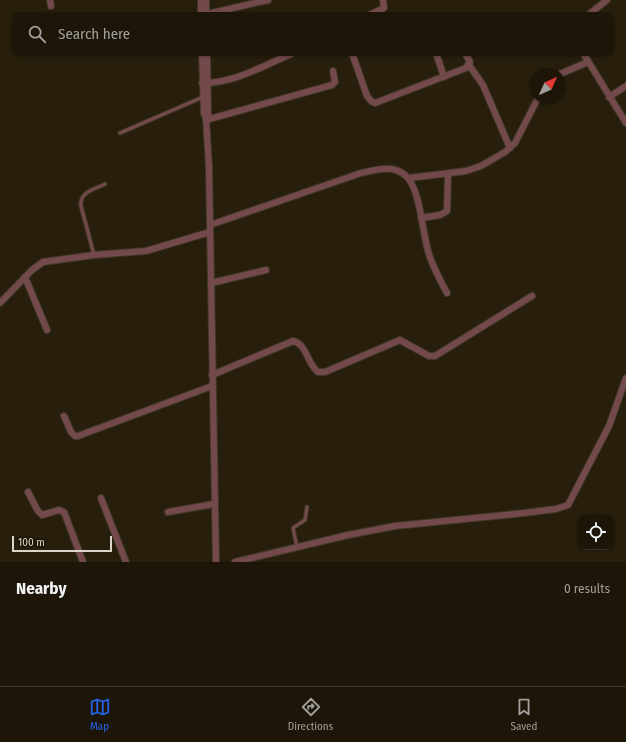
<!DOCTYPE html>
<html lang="en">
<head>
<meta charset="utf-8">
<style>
  :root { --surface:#1d1608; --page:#2a2316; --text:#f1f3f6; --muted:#a09f9c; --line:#3b3529; --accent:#2563eb }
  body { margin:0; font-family:"Fira Sans Condensed",sans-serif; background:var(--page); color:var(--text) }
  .controls { position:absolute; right:12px; bottom:12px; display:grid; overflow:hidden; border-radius:8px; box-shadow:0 1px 3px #0004 }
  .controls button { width:36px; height:36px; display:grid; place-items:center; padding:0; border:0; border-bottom:1px solid var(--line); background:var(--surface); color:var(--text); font:20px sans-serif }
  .compass { position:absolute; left:530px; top:68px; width:36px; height:36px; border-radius:50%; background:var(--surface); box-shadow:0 1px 3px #0004; rotate:45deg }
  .scale { position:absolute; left:12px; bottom:10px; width:100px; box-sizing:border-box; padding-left:4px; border:2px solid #dcd5ca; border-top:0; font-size:11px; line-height:14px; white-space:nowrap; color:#dcd5ca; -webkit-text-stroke:3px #1e1403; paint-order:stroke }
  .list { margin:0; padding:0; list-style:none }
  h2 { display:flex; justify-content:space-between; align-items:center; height:52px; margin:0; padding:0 16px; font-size:17px }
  h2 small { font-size:13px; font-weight:400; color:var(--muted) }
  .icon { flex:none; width:22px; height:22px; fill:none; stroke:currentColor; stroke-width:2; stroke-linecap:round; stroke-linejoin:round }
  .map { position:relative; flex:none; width:626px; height:562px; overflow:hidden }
  .search { position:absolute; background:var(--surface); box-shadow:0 1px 3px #0004; left:12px; right:12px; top:12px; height:44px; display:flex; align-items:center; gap:10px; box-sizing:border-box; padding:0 14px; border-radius:8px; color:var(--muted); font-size:15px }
  .sheet { height:124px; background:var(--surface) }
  nav { display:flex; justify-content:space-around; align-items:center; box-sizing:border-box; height:56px; border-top:1px solid var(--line); background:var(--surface); font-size:11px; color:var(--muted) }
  nav a { display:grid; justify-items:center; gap:2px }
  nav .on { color:var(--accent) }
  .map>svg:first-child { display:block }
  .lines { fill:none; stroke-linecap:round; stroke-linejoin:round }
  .service-casing { stroke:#403826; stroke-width:5 }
  .minor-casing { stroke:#403826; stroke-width:8 }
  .service { stroke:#73494b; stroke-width:3 }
  .minor { stroke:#73494b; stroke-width:6 }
</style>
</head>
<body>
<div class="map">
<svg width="626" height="562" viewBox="0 0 626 562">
  <rect width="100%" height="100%" fill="#271e0b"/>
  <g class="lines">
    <defs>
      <g id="service">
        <polyline points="120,133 203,97"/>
        <path d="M94,255L81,206C79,192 95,189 105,184"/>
        <polyline points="297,547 293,528 305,520 307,507"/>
      </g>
      <g id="minor">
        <polyline points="50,0 51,6"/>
        <polyline points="201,0 201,15"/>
        <polyline points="206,0 206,15"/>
        <polyline points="203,15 268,0"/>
        <polyline points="369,15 384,8 383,0"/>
        <polyline points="588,15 607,0"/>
        <polyline points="202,53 204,114 206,118"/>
        <polyline points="207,53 208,115 206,118 209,167 216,562"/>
        <polyline points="352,53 367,96 371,101 375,103 466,68 470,62 465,53"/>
        <polyline points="436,53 444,77"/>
        <polyline points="583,53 626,123"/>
        <polyline points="469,65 483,85 510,148"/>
        <polyline points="560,74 588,62"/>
        <path d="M202,83C233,84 265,65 293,53"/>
        <polyline points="609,97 626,86"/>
        <polyline points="206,120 332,85 335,82 333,71"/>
        <polyline points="409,178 466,171 481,166 505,152 515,143 538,98"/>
        <polyline points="421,218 440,215 447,211 448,175"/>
        <path d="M210,225L361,173C375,170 393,164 405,175C421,188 422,234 429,254C433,267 440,280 447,293"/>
        <polyline points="25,277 47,330"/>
        <polyline points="211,283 266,270"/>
        <polyline points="0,303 32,270 43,262 94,255 146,251 210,232"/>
        <path d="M212,375L293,341C307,344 307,364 318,372H325L400,340L429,356H435L532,296"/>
        <polyline points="64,416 71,432 75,436 78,436 212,386"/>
        <polyline points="28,492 38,511 42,515 59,510 64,512 83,562"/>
        <polyline points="101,498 126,562"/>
        <polyline points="168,512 214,504"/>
        <polyline points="235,562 348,535 395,526 524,513 556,509 568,505 609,426 626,378"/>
      </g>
    </defs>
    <!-- service casing -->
    <use href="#service" class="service-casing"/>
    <!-- minor casing -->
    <use href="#minor" class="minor-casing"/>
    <!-- service -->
    <use href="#service" class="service"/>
    <!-- minor -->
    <use href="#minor" class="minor"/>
  </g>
</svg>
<div class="controls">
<button><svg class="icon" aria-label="locate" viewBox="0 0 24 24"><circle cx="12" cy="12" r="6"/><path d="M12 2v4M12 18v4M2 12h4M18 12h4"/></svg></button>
</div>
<svg class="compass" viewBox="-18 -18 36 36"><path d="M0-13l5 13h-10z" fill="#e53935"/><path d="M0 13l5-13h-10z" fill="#a09f9c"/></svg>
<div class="scale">100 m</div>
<div class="search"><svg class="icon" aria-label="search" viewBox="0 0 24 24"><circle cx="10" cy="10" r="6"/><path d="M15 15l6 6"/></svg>Search here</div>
</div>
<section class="sheet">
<h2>Nearby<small>0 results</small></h2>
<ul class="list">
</ul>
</section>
<nav>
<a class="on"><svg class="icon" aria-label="map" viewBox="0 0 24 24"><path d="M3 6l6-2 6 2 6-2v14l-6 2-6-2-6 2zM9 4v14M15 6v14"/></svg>Map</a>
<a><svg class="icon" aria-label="directions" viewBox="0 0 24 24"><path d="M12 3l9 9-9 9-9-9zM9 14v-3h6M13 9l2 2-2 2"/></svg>Directions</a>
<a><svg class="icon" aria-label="saved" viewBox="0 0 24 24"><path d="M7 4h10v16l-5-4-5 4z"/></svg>Saved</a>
</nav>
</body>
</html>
